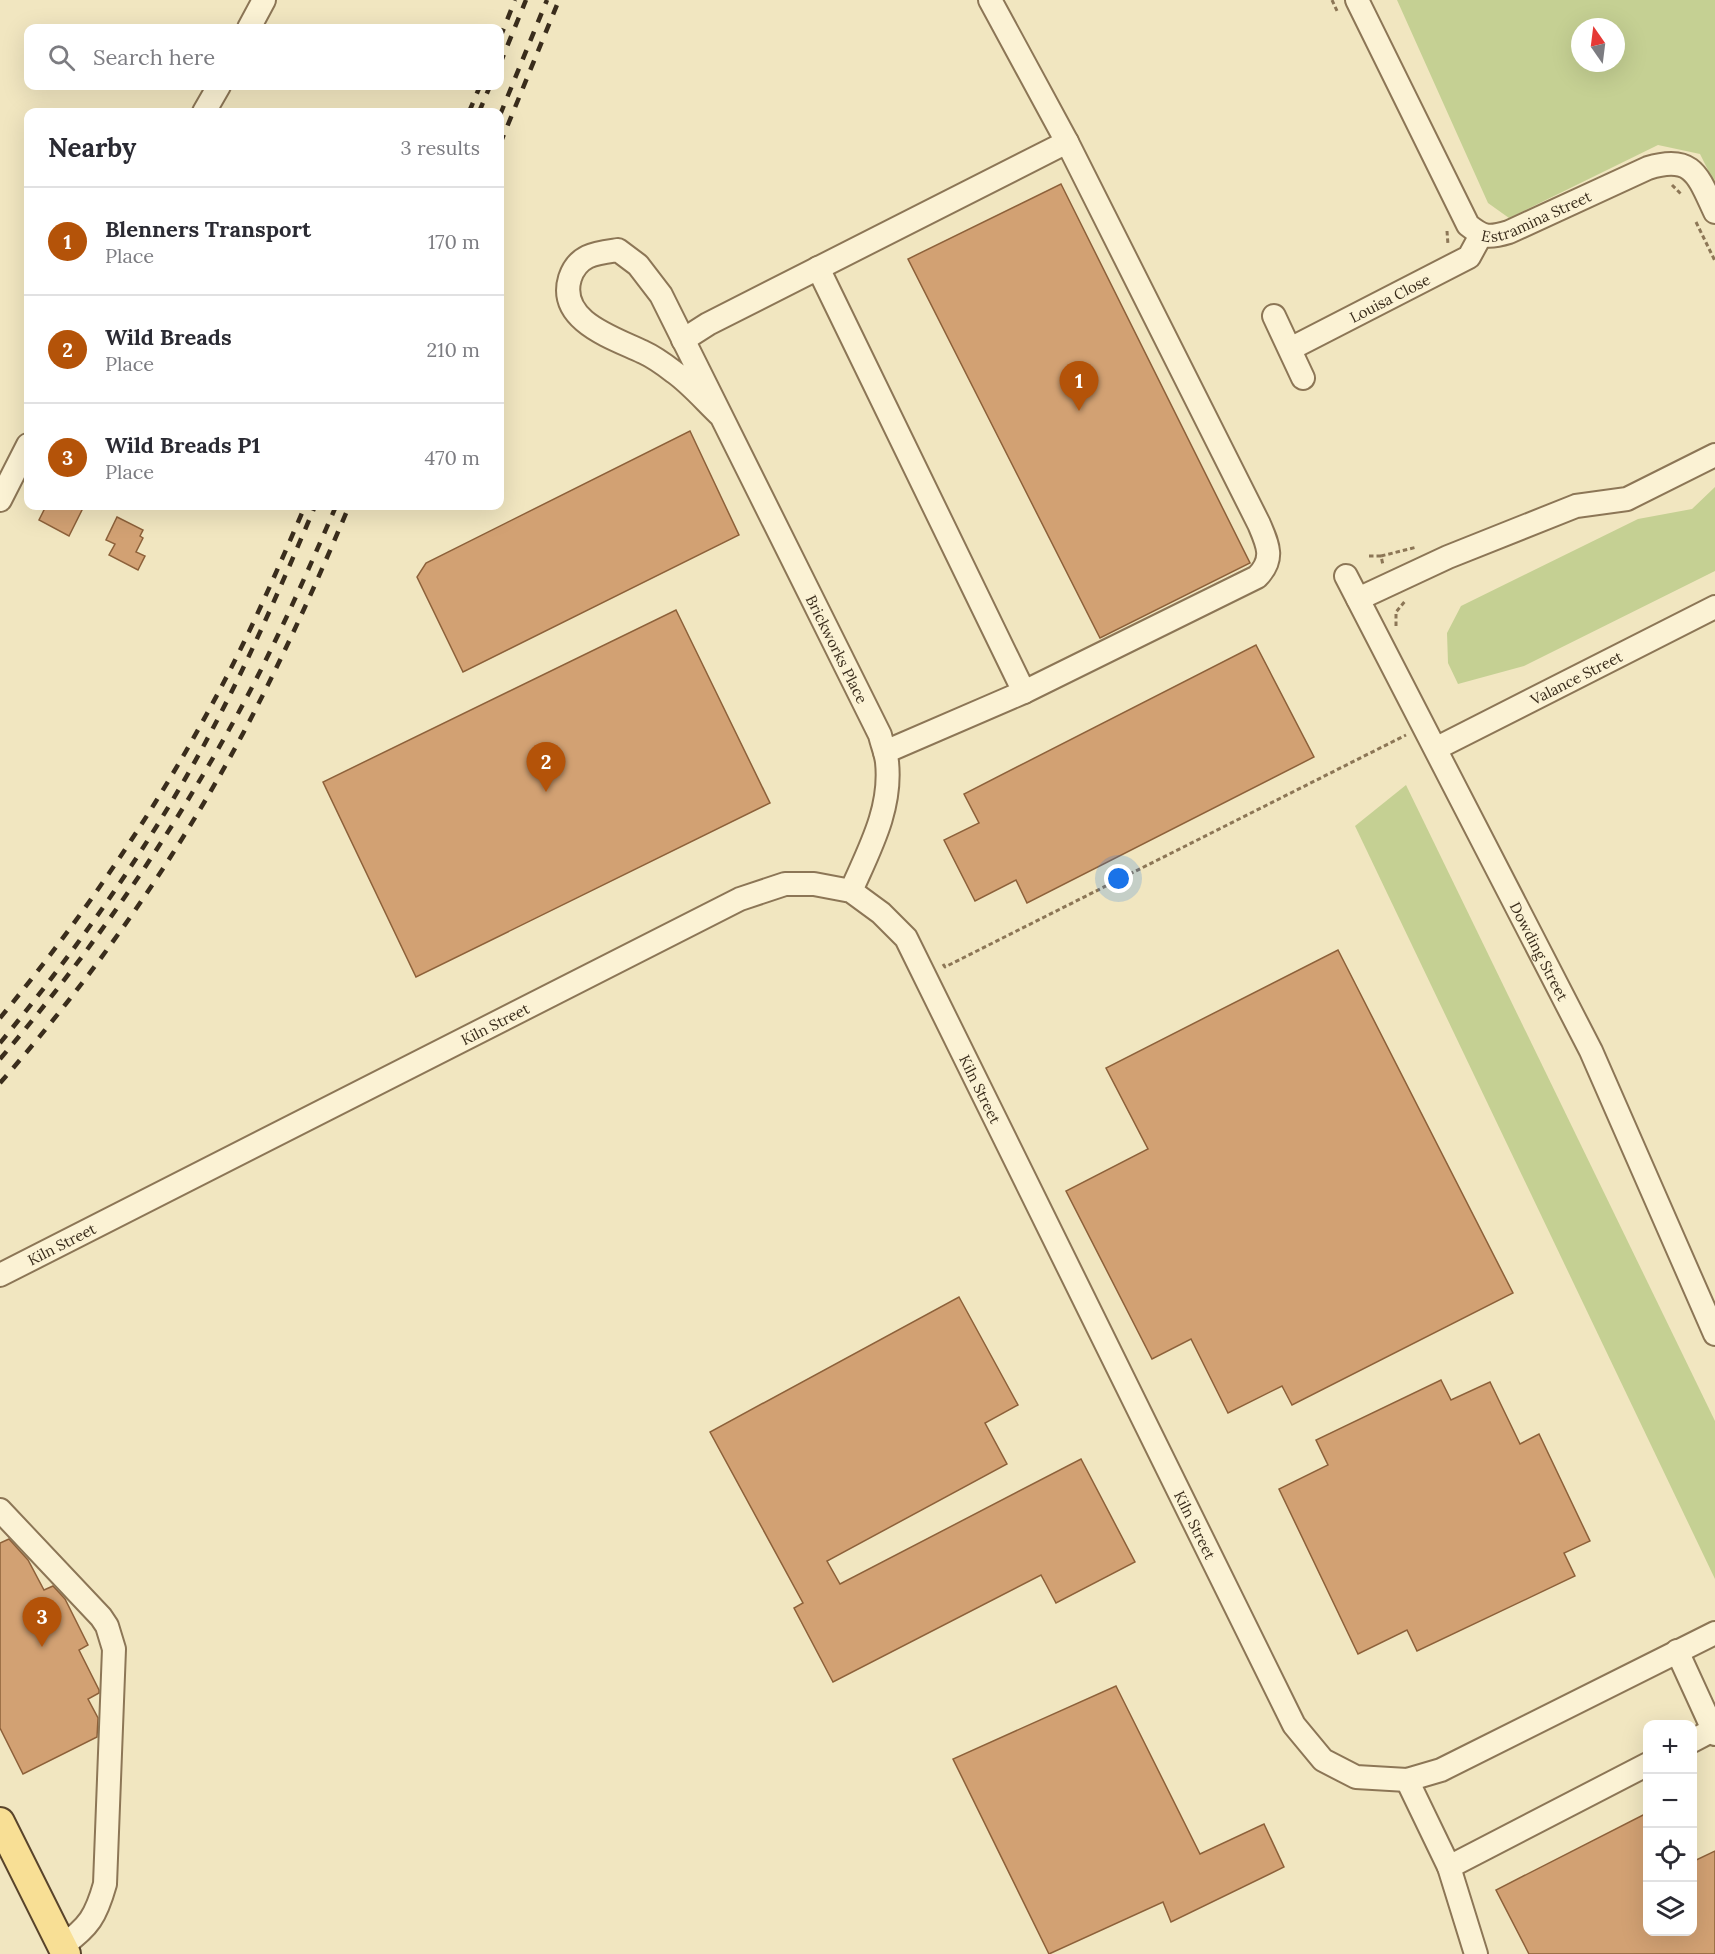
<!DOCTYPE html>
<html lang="en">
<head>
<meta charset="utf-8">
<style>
  :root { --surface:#fff; --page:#f2f2f3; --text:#2b2b33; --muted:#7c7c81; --line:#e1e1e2; --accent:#b45309 }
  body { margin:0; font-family:Lora,serif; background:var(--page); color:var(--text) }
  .controls { position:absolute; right:18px; bottom:18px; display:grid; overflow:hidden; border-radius:12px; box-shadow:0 6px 24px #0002 }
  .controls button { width:54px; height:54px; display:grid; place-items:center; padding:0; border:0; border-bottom:2px solid var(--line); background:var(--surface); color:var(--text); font:30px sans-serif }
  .compass { position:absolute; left:1571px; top:18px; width:54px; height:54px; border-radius:50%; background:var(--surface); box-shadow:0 6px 24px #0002; rotate:346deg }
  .you { position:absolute; left:1119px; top:879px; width:21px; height:21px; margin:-15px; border:4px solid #fff; border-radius:50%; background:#1a73e8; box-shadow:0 0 0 9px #1a73e833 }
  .badge { display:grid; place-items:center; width:39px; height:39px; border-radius:50%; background:var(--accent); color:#fff; font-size:20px; font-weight:700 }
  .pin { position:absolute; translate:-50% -50px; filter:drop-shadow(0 2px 3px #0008) }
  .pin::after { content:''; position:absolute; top:32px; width:21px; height:18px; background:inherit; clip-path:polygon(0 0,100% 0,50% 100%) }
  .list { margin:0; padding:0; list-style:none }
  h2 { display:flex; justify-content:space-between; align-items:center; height:78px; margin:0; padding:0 24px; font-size:26px }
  h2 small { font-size:20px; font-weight:400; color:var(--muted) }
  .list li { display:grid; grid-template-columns:39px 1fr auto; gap:18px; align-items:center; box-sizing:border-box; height:108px; padding:0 24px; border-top:2px solid var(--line) }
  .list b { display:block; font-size:22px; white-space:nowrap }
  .list p { margin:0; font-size:20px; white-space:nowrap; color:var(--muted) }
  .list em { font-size:20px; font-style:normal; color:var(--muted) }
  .icon { flex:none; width:33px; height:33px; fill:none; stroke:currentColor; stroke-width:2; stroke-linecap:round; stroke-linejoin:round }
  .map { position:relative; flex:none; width:1715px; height:1954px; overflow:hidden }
  .search { position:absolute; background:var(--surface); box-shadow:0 6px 24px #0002; left:24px; top:24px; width:480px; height:66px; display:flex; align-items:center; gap:15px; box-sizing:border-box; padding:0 21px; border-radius:12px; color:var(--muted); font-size:22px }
  .panel { position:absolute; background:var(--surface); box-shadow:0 6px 24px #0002; left:24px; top:108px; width:480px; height:402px; border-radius:12px }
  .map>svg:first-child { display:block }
  .green { fill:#c5d093; fill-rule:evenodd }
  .building { fill:#d2a173; stroke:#8d613a; stroke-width:1.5 }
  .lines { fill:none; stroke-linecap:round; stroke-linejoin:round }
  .minor-casing { stroke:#8c7656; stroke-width:26 }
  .major-casing { stroke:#59442b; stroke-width:32 }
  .path { stroke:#8c7656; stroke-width:3; stroke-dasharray:4.5 3; stroke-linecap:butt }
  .minor { stroke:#fbf2d4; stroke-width:22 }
  .major { stroke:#f8df95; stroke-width:28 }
  .rail { stroke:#3a2d1c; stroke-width:4.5; stroke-dasharray:10 10; stroke-linecap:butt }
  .labels { text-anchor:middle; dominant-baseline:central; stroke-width:5; stroke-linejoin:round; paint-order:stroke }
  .street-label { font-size:15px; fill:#3a2d1c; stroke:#f8efd0 }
</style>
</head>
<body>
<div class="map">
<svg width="1715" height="1954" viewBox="0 0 1715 1954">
  <rect width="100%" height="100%" fill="#f1e6c0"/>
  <!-- green -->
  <g class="green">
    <path d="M1397,0H1715V184L1700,154L1658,145L1509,218L1488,203ZM1580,27H1616V63H1580Z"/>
    <polygon points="1715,487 1715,571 1524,666 1458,684 1448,663 1447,633 1461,606 1638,519 1692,509"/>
    <polygon points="1406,785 1715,1421 1715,1579 1355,826"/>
  </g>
  <!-- building -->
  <g class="building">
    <polygon points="1061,184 1250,563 1100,638 908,259"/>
    <polygon points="690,431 739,535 463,672 417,577 426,563"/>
    <polygon points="46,506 84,506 69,536 39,520"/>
    <polygon points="117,517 143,530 140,536 143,538 136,552 145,556 138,570 109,555 115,544 106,540"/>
    <polygon points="676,610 770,803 416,977 323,782"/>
    <polygon points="1256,645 1314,757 1027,903 1016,880 975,901 944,840 979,823 964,794"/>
    <polygon points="1338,950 1513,1293 1292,1405 1282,1386 1228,1413 1191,1339 1152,1359 1066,1191 1148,1149 1106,1068"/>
    <polygon points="959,1297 1018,1405 985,1423 1007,1464 827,1561 840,1584 1081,1459 1135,1562 1056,1603 1041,1575 833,1682 794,1608 803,1603 710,1432"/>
    <polygon points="1441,1380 1451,1400 1490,1382 1520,1444 1539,1434 1590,1541 1564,1553 1575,1576 1417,1651 1407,1630 1358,1654 1279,1489 1328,1465 1316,1440"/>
    <polygon points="9,1539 28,1560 44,1590 53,1586 65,1599 88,1645 79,1650 99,1690 99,1693 88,1699 98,1718 97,1737 23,1774 0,1728 0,1543"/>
    <polygon points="1116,1686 1200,1854 1264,1824 1284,1867 1171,1922 1163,1902 1049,1954 953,1759"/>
    <polygon points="1647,1813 1647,1932 1692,1932 1692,1862 1715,1851 1715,1954 1529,1954 1496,1890"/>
  </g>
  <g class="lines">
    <defs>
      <g id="minor">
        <path id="s1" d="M1357,0L1468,225C1484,238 1489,238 1509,232L1648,168C1693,154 1698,176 1715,212"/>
        <polyline points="249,28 264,0"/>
        <polyline points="204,112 219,86"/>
        <polyline points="818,268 1024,692"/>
        <polyline points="1274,316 1303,378"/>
        <polyline points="683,340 708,324 1067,142"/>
        <path id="s2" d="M1290,349L1469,257L1481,235"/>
        <path id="s3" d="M721,416C706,402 691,384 674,372C665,365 654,357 643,352C614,338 557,321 570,278C578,254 597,253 618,250L638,265L661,295L880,735C882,744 886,753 887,762C892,809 869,850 851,891"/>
        <polyline points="0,500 28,445"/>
        <path id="s4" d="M1346,576L1591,1051L1715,1334"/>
        <polyline points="1358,599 1448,557 1576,506 1627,499 1715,455"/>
        <path id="s5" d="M1437,748L1715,607"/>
        <path d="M885,752L1024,692L1257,577C1275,559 1268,545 1259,524L1067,142L990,0"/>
        <path id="s6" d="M0,1275L740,899L785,884H814L851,891L881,913L906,938L1294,1725L1323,1760L1356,1777L1407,1780L1441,1770L1715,1633"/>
        <path d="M0,1510L101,1617L107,1626L114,1649L105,1884C96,1916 89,1927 62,1946"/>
        <polyline points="1677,1651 1715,1734"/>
        <polyline points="1692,1741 1713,1730"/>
        <polyline points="1407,1780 1449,1867 1476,1954"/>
        <polyline points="1449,1867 1648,1764"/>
      </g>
      <polyline id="major" points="0,1822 66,1954"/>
    </defs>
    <!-- minor casing -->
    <use href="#minor" class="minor-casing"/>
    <!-- major casing -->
    <use href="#major" class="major-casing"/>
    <!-- path -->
    <g class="path">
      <polyline points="1332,0 1338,13"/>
      <polyline points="1672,185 1682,195"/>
      <polyline points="1696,222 1715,261"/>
      <polyline points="1447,231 1448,245"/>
      <polyline points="1369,556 1381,556 1383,565"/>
      <polyline points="1381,556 1417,547"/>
      <polyline points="1396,626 1396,612 1406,600"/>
      <polyline points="943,964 945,967 1406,735"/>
    </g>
    <!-- minor -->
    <use href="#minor" class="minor"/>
    <!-- major -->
    <use href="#major" class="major"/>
    <!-- rail -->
    <g class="rail">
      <polyline points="500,38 515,0"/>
      <polyline points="500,64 526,0"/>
      <polyline points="469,112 480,86"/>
      <polyline points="479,112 490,86"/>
      <polyline points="500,115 547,0"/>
      <polyline points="500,144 559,0"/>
      <path d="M0,1018C96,902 180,774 246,638C267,594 286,550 305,506"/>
      <path d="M0,1043C70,958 134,868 189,772C238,686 277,596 315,506"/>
      <path d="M0,1059C90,954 168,840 235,719C273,650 305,578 336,506"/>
      <path d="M0,1083C96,974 180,853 248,724C285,653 318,580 349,506"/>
    </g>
  </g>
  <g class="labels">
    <!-- street labels -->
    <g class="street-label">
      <text stroke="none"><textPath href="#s1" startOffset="326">Estramina Street</textPath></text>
      <text stroke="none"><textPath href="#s2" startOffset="112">Louisa Close</textPath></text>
      <text stroke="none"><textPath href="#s3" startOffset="734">Brickworks Place</textPath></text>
      <text stroke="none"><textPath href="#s5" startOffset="156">Valance Street</textPath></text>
      <text stroke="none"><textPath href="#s4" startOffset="422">Dowding Street</textPath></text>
      <text stroke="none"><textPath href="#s6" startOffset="555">Kiln Street</textPath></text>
      <text stroke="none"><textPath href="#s6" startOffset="1185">Kiln Street</textPath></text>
      <text stroke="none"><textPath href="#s6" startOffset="69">Kiln Street</textPath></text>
      <text stroke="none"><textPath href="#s6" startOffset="1671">Kiln Street</textPath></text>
    </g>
  </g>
</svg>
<div class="controls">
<button>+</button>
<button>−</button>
<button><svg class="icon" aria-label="locate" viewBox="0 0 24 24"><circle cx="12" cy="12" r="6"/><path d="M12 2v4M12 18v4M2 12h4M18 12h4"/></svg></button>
<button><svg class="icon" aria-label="layers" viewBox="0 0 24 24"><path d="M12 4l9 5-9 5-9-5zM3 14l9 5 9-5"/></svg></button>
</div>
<svg class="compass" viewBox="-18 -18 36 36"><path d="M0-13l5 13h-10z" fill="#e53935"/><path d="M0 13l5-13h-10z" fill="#7c7c81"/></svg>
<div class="you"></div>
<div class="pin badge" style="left:1079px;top:411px">1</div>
<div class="pin badge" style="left:546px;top:792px">2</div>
<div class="pin badge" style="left:42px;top:1647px">3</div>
<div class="search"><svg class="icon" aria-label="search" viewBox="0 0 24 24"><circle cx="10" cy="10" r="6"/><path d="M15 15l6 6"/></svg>Search here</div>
<section class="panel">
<h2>Nearby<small>3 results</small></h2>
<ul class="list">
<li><span class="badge">1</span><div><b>Blenners Transport</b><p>Place</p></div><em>170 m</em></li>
<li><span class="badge">2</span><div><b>Wild Breads</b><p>Place</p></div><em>210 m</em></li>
<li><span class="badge">3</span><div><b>Wild Breads P1</b><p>Place</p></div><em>470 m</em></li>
</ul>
</section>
</div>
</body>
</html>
